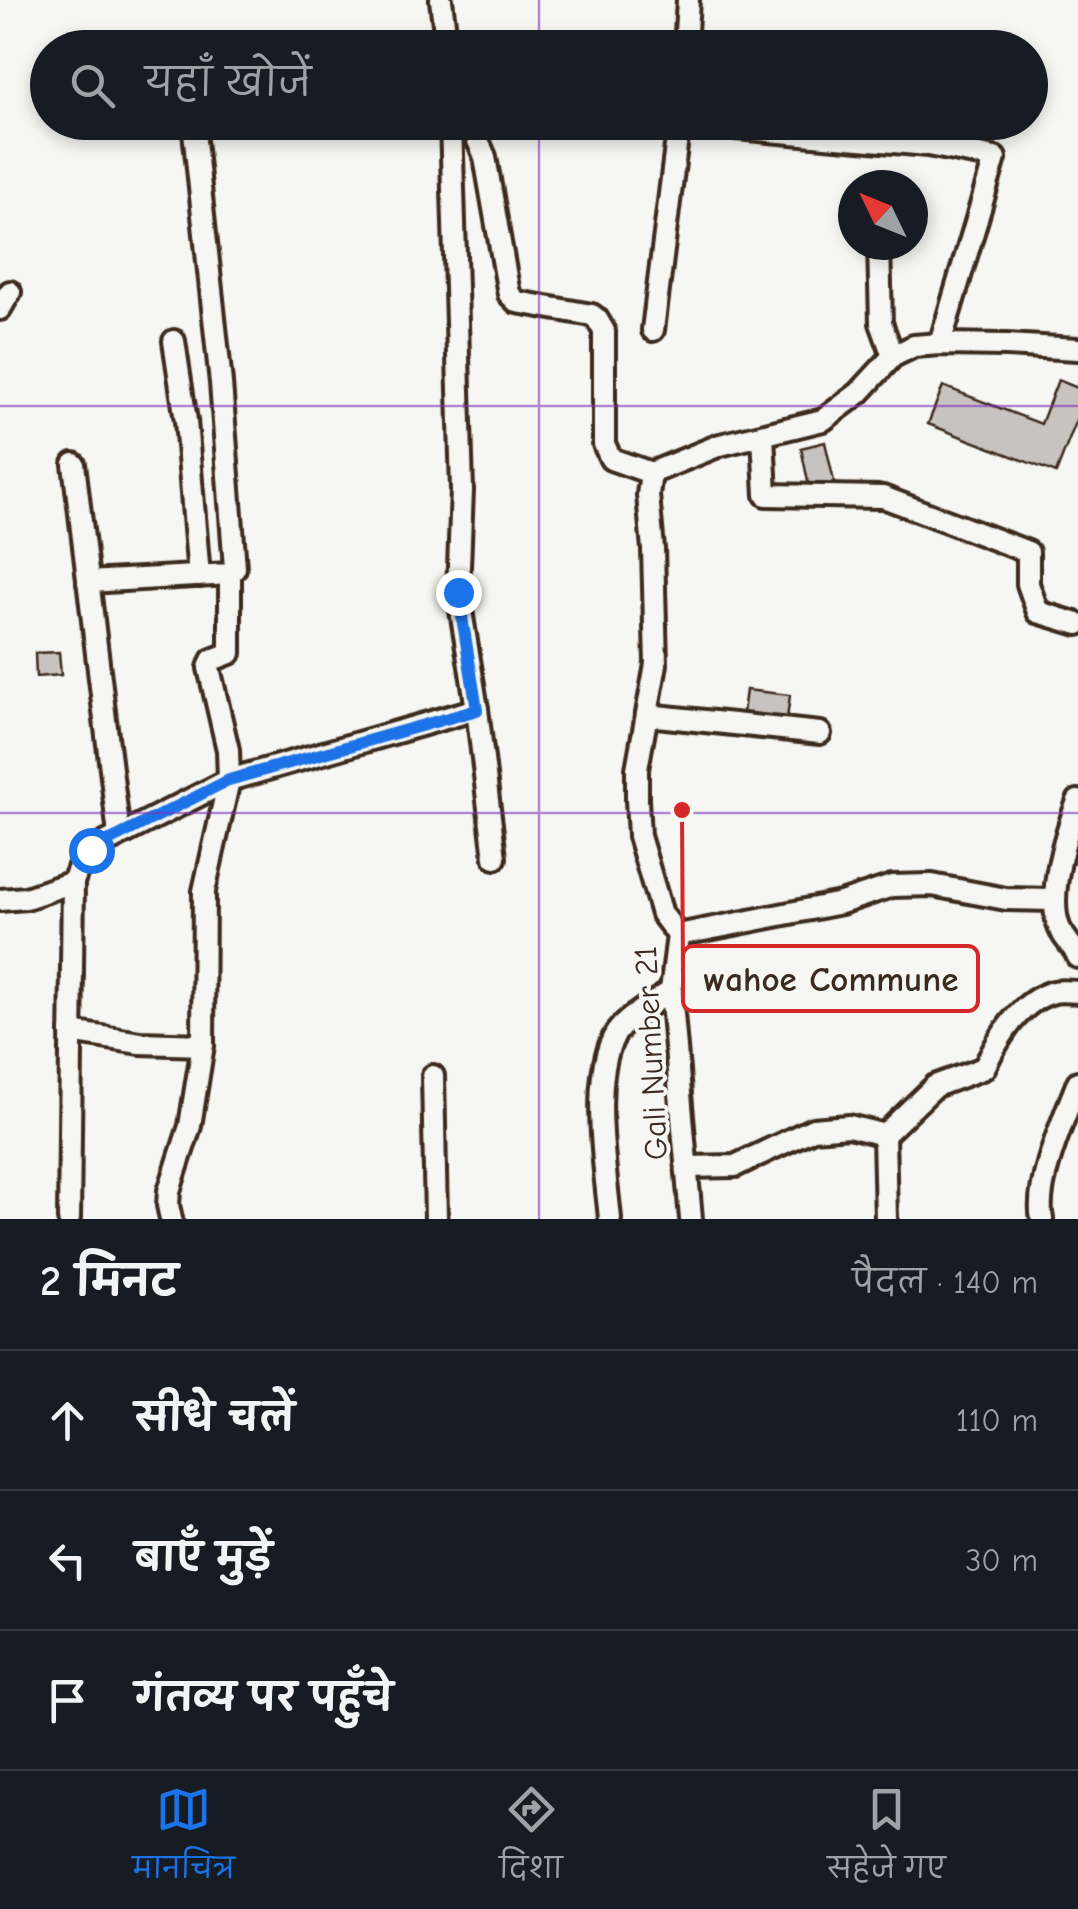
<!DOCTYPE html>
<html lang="hi">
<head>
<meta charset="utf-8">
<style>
  :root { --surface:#171b24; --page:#242831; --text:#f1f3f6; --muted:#9ea1a6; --line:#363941; --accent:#1a73e8 }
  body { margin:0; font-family:"Comic Neue","Playpen Sans Deva",sans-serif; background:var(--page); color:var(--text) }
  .compass { position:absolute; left:838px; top:170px; width:90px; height:90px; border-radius:50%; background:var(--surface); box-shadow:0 5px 15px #0003; rotate:313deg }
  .stop { position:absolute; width:30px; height:30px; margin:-22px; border:8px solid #1a73e8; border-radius:50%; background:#fff }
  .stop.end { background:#1a73e8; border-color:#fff; box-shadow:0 2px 10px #0008 }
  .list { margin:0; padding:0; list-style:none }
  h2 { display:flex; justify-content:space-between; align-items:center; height:130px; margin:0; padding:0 40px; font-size:42px }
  h2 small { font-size:32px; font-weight:400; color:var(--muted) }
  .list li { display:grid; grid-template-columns:65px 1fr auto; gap:30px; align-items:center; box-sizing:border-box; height:140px; padding:0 40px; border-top:2px solid var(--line) }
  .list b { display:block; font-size:38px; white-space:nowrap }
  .list em { font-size:32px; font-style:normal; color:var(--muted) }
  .icon { flex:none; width:55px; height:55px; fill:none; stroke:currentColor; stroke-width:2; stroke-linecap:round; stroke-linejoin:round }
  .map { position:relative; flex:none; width:1078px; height:1219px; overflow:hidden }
  .search { position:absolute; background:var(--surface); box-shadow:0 5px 15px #0003; left:30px; right:30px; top:30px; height:110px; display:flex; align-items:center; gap:25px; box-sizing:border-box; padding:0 35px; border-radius:55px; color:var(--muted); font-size:38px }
  .sheet { height:550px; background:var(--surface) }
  nav { display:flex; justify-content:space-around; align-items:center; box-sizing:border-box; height:140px; border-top:2px solid var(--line); background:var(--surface); font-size:28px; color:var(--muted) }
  nav a { display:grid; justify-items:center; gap:5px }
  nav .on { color:var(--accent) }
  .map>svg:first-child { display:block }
  .building { fill:#c8c3be; stroke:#3b2a1e; stroke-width:2.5 }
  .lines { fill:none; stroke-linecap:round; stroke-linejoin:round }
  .street-casing { stroke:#3b2a1e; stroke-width:28 }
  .street { stroke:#f6f6f2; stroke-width:20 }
  .route { stroke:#1a73e8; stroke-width:12 }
  .grid { fill:none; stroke:#7b2cbf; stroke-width:2.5; stroke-opacity:0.55 }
  .labels { text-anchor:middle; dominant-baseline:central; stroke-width:8; stroke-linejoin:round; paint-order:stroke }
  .street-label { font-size:32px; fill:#3b2a1e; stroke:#f6f6f2 }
  .leader { fill:none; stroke:#d62828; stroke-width:4 }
  .callout-dot { fill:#d62828; stroke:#f6f6f2; stroke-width:4 }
  .callout { fill:#f6f6f2; stroke:#d62828; stroke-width:4 }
  .callout-label { font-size:35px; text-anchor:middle; font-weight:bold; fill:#3b2a1e }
</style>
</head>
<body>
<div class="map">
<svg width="1078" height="1219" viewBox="0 0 1078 1219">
  <rect width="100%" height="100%" fill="#f6f6f2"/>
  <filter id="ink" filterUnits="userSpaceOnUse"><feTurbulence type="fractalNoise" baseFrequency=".01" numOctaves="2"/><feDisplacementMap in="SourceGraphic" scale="20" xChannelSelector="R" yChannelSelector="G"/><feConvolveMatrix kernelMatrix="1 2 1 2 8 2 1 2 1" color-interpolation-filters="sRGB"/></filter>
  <g filter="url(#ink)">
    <!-- building -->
    <g class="building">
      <polygon points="1058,380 1078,388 1078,417 1056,473 928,424 943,386 1041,424"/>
      <polygon points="825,442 836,490 811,496 801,448"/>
      <polygon points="59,652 61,675 36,677 35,653"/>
      <polygon points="746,690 790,695 787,719 743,713"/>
    </g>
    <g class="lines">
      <defs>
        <g id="street">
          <polyline points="441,0 447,48"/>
          <polyline points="685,48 688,0"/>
          <polyline points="451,122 462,490 458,592 477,709 495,858"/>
          <polyline points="470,122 485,157 509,294 517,302 592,315 597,319 604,331 604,444 611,459 651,473 720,445 823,420 859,393 893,356 914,346 940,344 1006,345 1078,349"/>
          <polyline points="679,123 928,145 995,158 940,344"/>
          <polyline points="879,245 881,323 893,356"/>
          <polyline points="0,309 10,292"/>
          <polyline points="653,330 679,122"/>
          <polyline points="174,341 186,421 199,576"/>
          <polyline points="763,435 766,495 883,497 1028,552 1028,584 1038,612 1078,624"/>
          <polyline points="74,464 119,835"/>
          <polyline points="651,473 648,495 653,549 656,664 637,769 637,800 639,836 662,914 678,935 671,991 691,1219"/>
          <polyline points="230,574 230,653 212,660 209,668 228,750 229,780 477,709"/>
          <polyline points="88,582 230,574 235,568 221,383 193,122"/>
          <polyline points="647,715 820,733"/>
          <path d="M1078,801C1066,832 1048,892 1058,924C1061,936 1073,945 1078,957"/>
          <polyline points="73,882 80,864 91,850 229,780 204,891 203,1045 190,1126 169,1191 168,1205 171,1219"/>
          <polyline points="0,900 26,898 73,882 69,1219"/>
          <polyline points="678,935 841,903 892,886 932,885 1006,899 1055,900"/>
          <polyline points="71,1032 140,1043 203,1045"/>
          <polyline points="433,1076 436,1219"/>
          <polyline points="884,1135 886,1219"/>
          <path d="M687,1167L735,1166L813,1129L849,1126L884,1135L935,1086L984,1068C998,1039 1020,1000 1054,992C1061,990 1071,992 1078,992"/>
          <path d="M610,1219C606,1173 587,1063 621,1027C634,1013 655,1002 671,991"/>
          <path d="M1042,1219C1034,1185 1065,1116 1078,1082"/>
        </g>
      </defs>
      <!-- street casing -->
      <use href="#street" class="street-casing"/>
      <!-- street -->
      <use href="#street" class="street"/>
    </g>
  </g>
  <g class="lines" filter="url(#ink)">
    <!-- route -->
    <polyline class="route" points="91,850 229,780 477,710 458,592"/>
  </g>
  <!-- grid -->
  <path class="grid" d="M539,0V48M539,122V1219M0,406H1078M0,813H1078"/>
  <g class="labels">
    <!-- street labels -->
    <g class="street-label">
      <text transform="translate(651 1053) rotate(-93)">Gali Number 21</text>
    </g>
  </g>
  <!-- callouts -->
  <path class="leader" d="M682 810L683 978"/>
  <circle class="callout-dot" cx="682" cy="810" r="10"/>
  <rect class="callout" x="683" y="946" width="295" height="65" rx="10"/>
  <g class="callout-label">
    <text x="831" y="991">wahoe Commune</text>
  </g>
</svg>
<svg class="compass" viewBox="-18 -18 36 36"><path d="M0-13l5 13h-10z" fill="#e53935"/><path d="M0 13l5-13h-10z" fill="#9ea1a6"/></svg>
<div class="stop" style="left:91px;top:850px"></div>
<div class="stop end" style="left:458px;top:592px"></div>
<div class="search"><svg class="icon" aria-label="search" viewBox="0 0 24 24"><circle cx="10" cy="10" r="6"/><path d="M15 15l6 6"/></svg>यहाँ खोजें</div>
</div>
<section class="sheet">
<h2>2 मिनट<small>पैदल · 140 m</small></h2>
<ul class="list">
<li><svg class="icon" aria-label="ahead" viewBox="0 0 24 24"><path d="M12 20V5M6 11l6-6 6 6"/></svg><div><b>सीधे चलें</b></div><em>110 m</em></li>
<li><svg class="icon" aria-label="left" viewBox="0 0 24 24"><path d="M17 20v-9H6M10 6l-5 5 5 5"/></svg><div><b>बाएँ मुड़ें</b></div><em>30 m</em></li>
<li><svg class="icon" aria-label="arrive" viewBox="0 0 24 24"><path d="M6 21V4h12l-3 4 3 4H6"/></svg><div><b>गंतव्य पर पहुँचे</b></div></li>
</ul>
</section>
<nav>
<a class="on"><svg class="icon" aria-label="map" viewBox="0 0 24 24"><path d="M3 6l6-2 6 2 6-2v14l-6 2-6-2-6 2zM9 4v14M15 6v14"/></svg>मानचित्र</a>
<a><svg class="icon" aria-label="directions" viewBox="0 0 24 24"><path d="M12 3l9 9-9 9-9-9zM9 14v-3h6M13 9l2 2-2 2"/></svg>दिशा</a>
<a><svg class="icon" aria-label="saved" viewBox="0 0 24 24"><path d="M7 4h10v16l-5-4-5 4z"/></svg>सहेजे गए</a>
</nav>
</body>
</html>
